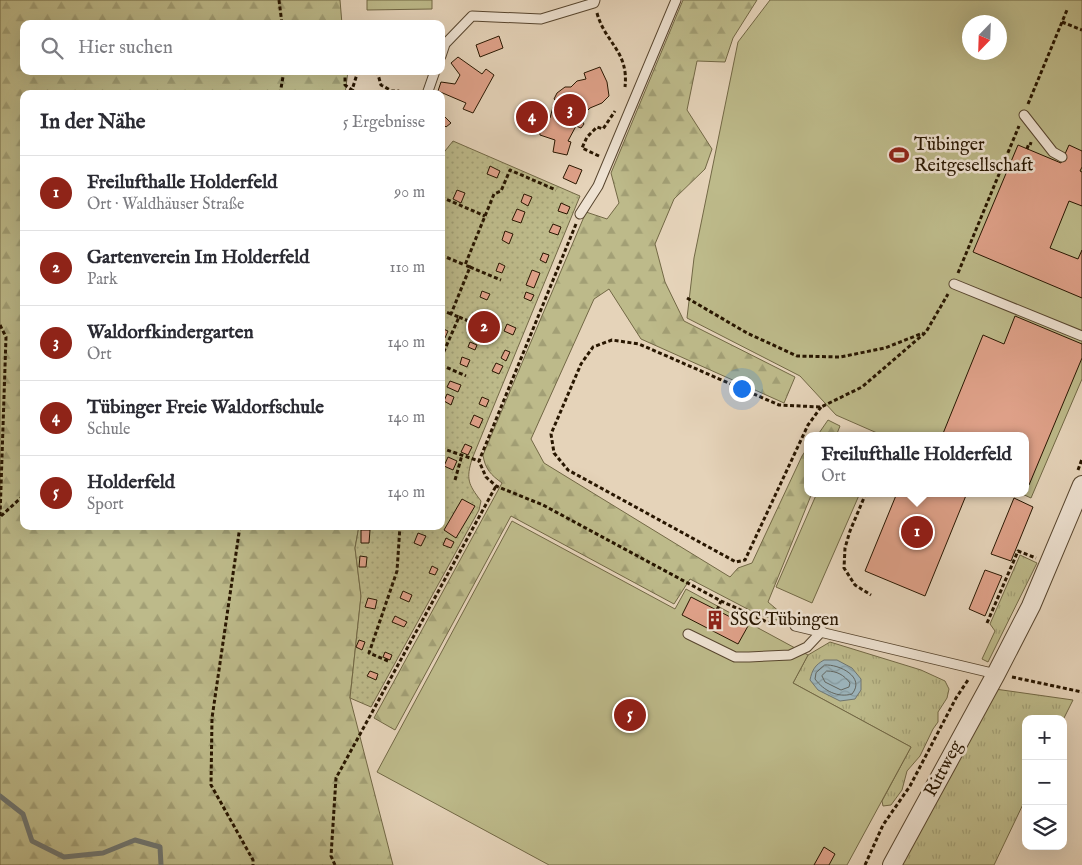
<!DOCTYPE html>
<html lang="de">
<head>
<meta charset="utf-8">
<style>
  :root { --surface:#fff; --page:#f2f2f3; --text:#2b2b33; --muted:#7c7c81; --line:#e1e1e2; --accent:#8f2418 }
  body { margin:0; font-family:"IM FELL English",serif; background:var(--page); color:var(--text) }
  .controls { position:absolute; right:15px; bottom:15px; display:grid; overflow:hidden; border-radius:10px; box-shadow:0 5px 20px #0002 }
  .controls button { width:45px; height:45px; display:grid; place-items:center; padding:0; border:0; border-bottom:1px solid var(--line); background:var(--surface); color:var(--text); font:25px sans-serif }
  .compass { position:absolute; left:962px; top:15px; width:45px; height:45px; border-radius:50%; background:var(--surface); box-shadow:0 5px 20px #0002; rotate:203deg }
  .you { position:absolute; left:741px; top:388px; width:18px; height:18px; margin:-12px; border:4px solid #fff; border-radius:50%; background:#1a73e8; box-shadow:0 0 0 8px #1a73e833 }
  .badge { display:grid; place-items:center; width:32px; height:32px; border-radius:50%; background:var(--accent); color:#fff; font-size:16px; font-weight:700 }
  .pin { position:absolute; translate:-50% -50%; border:2px solid #fff; box-shadow:0 1px 5px #0006 }
  .popup { position:absolute; left:804px; top:432px; width:225px; height:65px; box-sizing:border-box; display:grid; place-content:center; border-radius:10px; background:var(--surface); filter:drop-shadow(0 1px 4px #0005); font-size:16px; white-space:nowrap; color:var(--muted) }
  .popup b { font-size:19px; color:var(--text) }
  .popup::after { content:''; position:absolute; left:50%; top:100%; margin-left:-10px; border:10px solid transparent; border-top-color:var(--surface) }
  .list { margin:0; padding:0; list-style:none }
  h2 { display:flex; justify-content:space-between; align-items:center; height:65px; margin:0; padding:0 20px; font-size:21px }
  h2 small { font-size:16px; font-weight:400; color:var(--muted) }
  .list li { display:grid; grid-template-columns:32px 1fr auto; gap:15px; align-items:center; box-sizing:border-box; height:75px; padding:0 20px; border-top:1px solid var(--line) }
  .list b { display:block; font-size:19px; white-space:nowrap }
  .list p { margin:0; font-size:16px; white-space:nowrap; color:var(--muted) }
  .list em { font-size:16px; font-style:normal; color:var(--muted) }
  .icon { flex:none; width:28px; height:28px; fill:none; stroke:currentColor; stroke-width:2; stroke-linecap:round; stroke-linejoin:round }
  .map { position:relative; flex:none; width:1082px; height:865px; overflow:hidden }
  .search { position:absolute; background:var(--surface); box-shadow:0 5px 20px #0002; left:20px; top:20px; width:425px; height:55px; display:flex; align-items:center; gap:12px; box-sizing:border-box; padding:0 18px; border-radius:10px; color:var(--muted); font-size:19px }
  .panel { position:absolute; background:var(--surface); box-shadow:0 5px 20px #0002; left:20px; top:90px; width:425px; height:440px; border-radius:10px }
  .map>svg:first-child { display:block }
  .grass { fill:url(#grass-tufts); stroke:#726845 }
  .forest { fill:url(#forest-firs); stroke:#726845 }
  .garden { fill:url(#garden-dots); stroke:#726845 }
  .pitch { fill:#bdba8a; stroke:#726845; fill-rule:evenodd }
  .water { fill:url(#water-waves); stroke:#6e7570 }
  .lines { fill:none; stroke-linecap:round; stroke-linejoin:round }
  .shore { stroke:#62655e; stroke-width:1 }
  .stream { stroke:#6e7570; stroke-width:5 }
  .building { fill:#dfa189; stroke:#281600 }
  .service-casing { stroke:#57452e; stroke-width:11 }
  .minor-casing { stroke:#57452e; stroke-width:20 }
  .path { stroke:#281600; stroke-width:3; stroke-dasharray:4 2.5; stroke-linecap:butt }
  .service { stroke:#eee2d2; stroke-width:9 }
  .minor { stroke:#eee2d2; stroke-width:18 }
  .labels { text-anchor:middle; dominant-baseline:central; stroke-width:5; stroke-linejoin:round; paint-order:stroke }
  .poi-label { font-size:18px; fill:#281600; stroke:#eee2d2; text-anchor:start }
  .street-label { font-size:18px; fill:#281600; stroke:#eee2d2 }
</style>
</head>
<body>
<div class="map">
<svg width="1082" height="865" viewBox="0 0 1082 865">
  <defs>
    <pattern id="grass-tufts" width="24" height="20" patternUnits="userSpaceOnUse" patternTransform="scale(1.25)"><rect width="24" height="20" fill="#bdba8a"/><path d="M3 7l-1-3M5 7V3M7 7l1-3M15 17l-1-3M17 17v-4M19 17l1-3" fill="none" stroke="#a29f75"/></pattern>
    <pattern id="forest-firs" width="22" height="20" patternUnits="userSpaceOnUse" patternTransform="scale(1.25)"><rect width="22" height="20" fill="#bdba8a"/><path d="M5 1l3.5 6h-7zM16 11l3.5 6h-7z" fill="#a29f75"/></pattern>
    <pattern id="garden-dots" width="8" height="8" patternUnits="userSpaceOnUse" patternTransform="scale(1.25)"><rect width="8" height="8" fill="#bdba8a"/><path d="M2 2h.1M6 6h.1" fill="none" stroke="#a29f75" stroke-width="1.8" stroke-linecap="round"/></pattern>
    <pattern id="water-waves" width="16" height="10" patternUnits="userSpaceOnUse" patternTransform="scale(1.25)"><rect width="16" height="10" fill="#9cb4bb"/><path d="M0 5q4-4 8 0t8 0" fill="none" stroke="#869a9f"/></pattern>
  </defs>
  <rect width="100%" height="100%" fill="#e5d3b9"/>
  <filter id="stains"><feTurbulence type="fractalNoise" baseFrequency=".004" numOctaves="4"/><feColorMatrix values="0 0 0 0 .2 0 0 0 0 .09 0 0 0 0 .02 0 0 0 .5 -.17"/></filter>
  <radialGradient id="worn" r=".72"><stop offset=".6" stop-color="#630" stop-opacity="0"/><stop offset="1" stop-color="#630" stop-opacity=".3"/></radialGradient>
  <!-- grass -->
  <g class="grass">
    <polygon points="1020,555 1037,563 988,662 982,659 995,631 990,624"/>
    <polygon points="830,642 921,670 945,681 949,689 947,698 938,712 938,722 933,729 920,756 907,771 902,790 891,805 883,806 882,801 911,747 793,683 808,655"/>
    <polygon points="995,689 1073,700 1063,720 1063,719 1026,719 1026,798 994,865 901,865"/>
  </g>
  <!-- forest -->
  <g class="forest">
    <polygon points="0,0 340,0 342,24 24,24 24,71 348,71 345,94 24,94 24,526 359,526 355,548 361,596 350,698 393,865 0,865"/>
    <path d="M683,0H757L733,38L725,62L697,61L687,110L712,149L705,169L674,199L655,244L665,282L684,321L795,377L784,403L641,339L609,289L594,299L531,439L544,463L730,577L738,568L752,563L802,456L808,447V493H812L768,602L781,613L777,620L759,615L690,579L674,604L511,516L395,730L374,718L502,483C491,475 485,469 483,455L586,212L607,219L619,203L611,173Z"/>
    <polygon points="828,420 840,426 836,436 817,436"/>
  </g>
  <!-- garden -->
  <path class="garden" d="M453,141L580,196L472,459C466,479 468,484 481,501L479,510L371,707L350,698L361,596L355,548L359,526H441V156Z"/>
  <!-- pitch -->
  <g class="pitch">
    <polygon points="367,0 432,0 432,9 367,10"/>
    <path d="M770,0H1082V379L1031,498L1020,493H1026V436H884L836,415L800,376L687,318L694,258L738,42ZM970,22H1000V52H970Z"/>
    <polygon points="817,493 860,493 812,603 776,587"/>
    <polygon points="512,521 675,609 686,589 808,655 793,683 911,747 847,865 549,865 377,772"/>
  </g>
  <!-- water -->
  <path class="water" d="M824,660H837L852,668L861,679V690L855,699L840,701L818,690L810,680C812,670 815,665 824,660Z"/>
  <g class="lines">
    <!-- shore -->
    <g class="shore">
      <path d="M825,665C839,664 866,677 852,694C838,698 824,691 815,679L816,673Z"/>
      <path d="M827,671C837,671 844,675 850,683L849,687L841,690L825,682L822,676Z"/>
    </g>
    <!-- stream -->
    <polyline class="stream" points="0,796 23,814 32,841 64,857 103,853 135,840 160,847 161,865"/>
  </g>
  <!-- building -->
  <g class="building">
    <polygon points="499,36 503,48 480,57 476,45"/>
    <polygon points="458,57 482,74 486,69 494,75 473,113 463,109 466,103 438,91 441,82 455,84 460,75 451,63"/>
    <polygon points="600,67 607,82 609,96 602,103 590,108 580,118 584,124 581,128 576,126 568,141 571,142 567,155 553,152 555,140 540,135 539,129 541,121 545,116 550,118 553,107 559,103 554,99 557,93 565,87 571,87 577,81 586,79 584,73"/>
    <polygon points="444,116 451,123 446,127 441,122 441,119"/>
    <polygon points="1018,145 1061,163 1069,145 1082,151 1082,167 1080,171 1082,172 1082,206 1069,201 1050,248 1078,259 1082,250 1082,298 973,252"/>
    <polygon points="569,165 582,170 576,184 563,178"/>
    <polygon points="490,166 500,171 497,178 487,174"/>
    <polygon points="457,190 465,193 461,203 453,199"/>
    <polygon points="524,194 532,197 528,206 521,202"/>
    <polygon points="561,203 570,207 567,214 558,211"/>
    <polygon points="517,209 525,212 521,223 512,220"/>
    <polygon points="553,224 561,227 558,235 549,232"/>
    <polygon points="505,231 513,234 509,244 502,240"/>
    <polygon points="543,253 549,255 546,263 540,260"/>
    <polygon points="499,263 505,266 502,273 496,271"/>
    <polygon points="532,270 540,273 534,288 526,285"/>
    <polygon points="482,291 490,294 487,300 480,297"/>
    <polygon points="526,292 534,295 531,301 524,298"/>
    <polygon points="1015,316 1082,344 1082,358 1029,485 1026,484 1026,436 942,436 983,335 1004,344"/>
    <polygon points="507,324 516,328 513,335 504,331"/>
    <polygon points="441,328 448,331 445,338 441,336"/>
    <polygon points="470,342 477,345 475,350 468,347"/>
    <polygon points="505,350 510,352 506,361 501,358"/>
    <polygon points="462,357 470,360 467,367 460,364"/>
    <polygon points="496,363 503,366 499,374 492,371"/>
    <polygon points="450,381 461,385 458,392 447,387"/>
    <polygon points="447,394 454,397 451,405 444,401"/>
    <polygon points="482,397 489,400 486,407 479,404"/>
    <polygon points="474,415 483,419 479,428 470,424"/>
    <polygon points="465,444 472,447 468,455 461,452"/>
    <polygon points="448,457 457,461 453,470 444,466"/>
    <polygon points="897,493 967,493 925,596 865,571"/>
    <polygon points="1014,498 1033,507 1011,561 991,554"/>
    <polygon points="462,499 475,506 456,538 444,530"/>
    <polygon points="361,530 370,530 369,543 361,543"/>
    <polygon points="418,533 426,536 421,546 414,543"/>
    <polygon points="446,538 454,542 451,548 443,545"/>
    <polygon points="360,556 367,557 366,567 359,567"/>
    <polygon points="432,566 438,569 435,575 429,573"/>
    <polygon points="985,570 1002,576 985,616 969,609"/>
    <polygon points="403,591 412,595 409,602 400,598"/>
    <polygon points="691,597 748,626 738,644 682,615"/>
    <polygon points="368,598 377,600 375,609 365,607"/>
    <polygon points="395,616 407,622 404,627 392,622"/>
    <polygon points="359,640 365,642 362,650 356,647"/>
    <polygon points="385,652 392,655 390,660 383,657"/>
    <polygon points="370,671 378,674 376,680 367,676"/>
    <polygon points="824,847 835,854 829,865 814,865"/>
  </g>
  <g class="lines">
    <defs>
      <g id="service">
        <polyline points="441,56 445,44 472,16 541,19 594,3 595,0"/>
        <polyline points="427,94 435,71"/>
        <polyline points="1024,115 1053,152 1062,157"/>
        <polyline points="580,214 598,186 676,0"/>
        <polyline points="954,284 1082,336"/>
        <polyline points="795,626 996,674"/>
        <polyline points="688,634 735,657 749,657 790,655 807,647 822,631"/>
      </g>
      <polyline id="minor" points="892,865 996,674 1031,606 1082,485"/>
    </defs>
    <!-- service casing -->
    <use href="#service" class="service-casing"/>
    <!-- minor casing -->
    <use href="#minor" class="minor-casing"/>
    <!-- path -->
    <g class="path">
      <polyline points="279,0 282,24"/>
      <path d="M597,13C605,43 629,51 625,87"/>
      <polyline points="1062,22 1082,30"/>
      <polyline points="345,71 345,85 352,90 358,71"/>
      <polyline points="377,71 381,85 392,91 398,91 406,94"/>
      <polyline points="352,90 358,94"/>
      <polyline points="280,94 284,71"/>
      <polyline points="1028,104 1067,10"/>
      <polyline points="1027,149 1029,143 1032,144"/>
      <polyline points="599,156 582,148 587,137 597,127 603,129 615,111"/>
      <polyline points="441,197 485,216"/>
      <polyline points="576,224 479,461 486,477 496,486 543,505 721,601 767,622 785,625"/>
      <polyline points="441,255 465,265"/>
      <polyline points="470,267 501,280"/>
      <polyline points="958,273 1019,126"/>
      <polyline points="687,298 747,333 797,356 840,357 885,348 923,333"/>
      <polyline points="441,310 451,314"/>
      <polyline points="459,317 500,334"/>
      <polyline points="0,325 6,337 0,517"/>
      <polyline points="441,358 459,317 451,314 470,267 465,265 494,194 501,191 510,170 556,190"/>
      <polyline points="441,365 466,376"/>
      <polyline points="821,407 808,425 745,560 736,562 568,470 554,453 551,434 581,364 593,347 612,340 639,344 779,405 821,407 862,387 926,332 948,294"/>
      <polyline points="441,448 479,461"/>
      <polyline points="1078,470 1082,459"/>
      <polyline points="455,480 462,455"/>
      <polyline points="866,493 850,531 845,548 844,568 855,585 871,595"/>
      <polyline points="1,516 24,495"/>
      <polyline points="240,526 212,718 211,785 253,860 253,865"/>
      <polyline points="717,610 721,601"/>
      <polyline points="987,623 1018,551 1036,558"/>
      <polyline points="388,661 369,653 397,571 400,526"/>
      <polyline points="1012,677 1082,692"/>
      <polyline points="335,865 331,856 336,778 496,486"/>
      <polyline points="865,865 883,825 910,786 956,698 968,680"/>
    </g>
    <!-- service -->
    <use href="#service" class="service"/>
    <!-- minor -->
    <use href="#minor" class="minor"/>
  </g>
  <!-- icons -->
  <defs>
    <symbol id="stadium-bare" viewBox="-9 -9 18 18"><path d="M0-5a6.5 5 0 1 0 0 10a6.5 5 0 1 0 0-10ZM-3.5-1.8h7v3.6h-7Z" fill="#8f2418" stroke="#eee2d2" stroke-width="2.5" paint-order="stroke"/></symbol>
    <symbol id="building-bare" viewBox="-9 -9 18 18"><path d="M-4-6H4V6H1V3H-1V6H-4ZM-2.5-4.3h1.7v1.8h-1.7ZM.8-4.3h1.7v1.8H.8ZM-2.5-1h1.7V.8h-1.7ZM.8-1h1.7V.8H.8Z" fill="#8f2418" stroke="#eee2d2" stroke-width="2.5" paint-order="stroke"/></symbol>
  </defs>
  <g fill-rule="evenodd">
    <use href="#stadium-bare" x="885" y="141" width="28" height="28"/>
    <use href="#building-bare" x="701" y="606" width="28" height="28"/>
  </g>
  <g class="labels">
    <!-- poi labels -->
    <g class="poi-label">
      <text x="914" y="145">Tübinger<tspan x="914" dy="21">Reitgesellschaft</tspan></text>
      <text x="730" y="620">SSC Tübingen</text>
    </g>
    <!-- street labels -->
    <g class="street-label">
      <text transform="translate(944 769) rotate(-62)">Rittweg</text>
    </g>
  </g>
  <rect width="100%" height="100%" filter="url(#stains)"/>
  <rect width="100%" height="100%" fill="url(#worn)"/>
</svg>
<div class="controls">
<button>+</button>
<button>−</button>
<button><svg class="icon" aria-label="layers" viewBox="0 0 24 24"><path d="M12 4l9 5-9 5-9-5zM3 14l9 5 9-5"/></svg></button>
</div>
<svg class="compass" viewBox="-18 -18 36 36"><path d="M0-13l5 13h-10z" fill="#e53935"/><path d="M0 13l5-13h-10z" fill="#7c7c81"/></svg>
<div class="you"></div>
<div class="pin badge" style="left:917px;top:532px">1</div>
<div class="popup"><b>Freilufthalle Holderfeld</b>Ort</div>
<div class="pin badge" style="left:484px;top:327px">2</div>
<div class="pin badge" style="left:570px;top:110px">3</div>
<div class="pin badge" style="left:532px;top:117px">4</div>
<div class="pin badge" style="left:630px;top:715px">5</div>
<div class="search"><svg class="icon" aria-label="search" viewBox="0 0 24 24"><circle cx="10" cy="10" r="6"/><path d="M15 15l6 6"/></svg>Hier suchen</div>
<section class="panel">
<h2>In der Nähe<small>5 Ergebnisse</small></h2>
<ul class="list">
<li><span class="badge">1</span><div><b>Freilufthalle Holderfeld</b><p>Ort · Waldhäuser Straße</p></div><em>90 m</em></li>
<li><span class="badge">2</span><div><b>Gartenverein Im Holderfeld</b><p>Park</p></div><em>110 m</em></li>
<li><span class="badge">3</span><div><b>Waldorfkindergarten</b><p>Ort</p></div><em>140 m</em></li>
<li><span class="badge">4</span><div><b>Tübinger Freie Waldorfschule</b><p>Schule</p></div><em>140 m</em></li>
<li><span class="badge">5</span><div><b>Holderfeld</b><p>Sport</p></div><em>140 m</em></li>
</ul>
</section>
</div>
</body>
</html>
